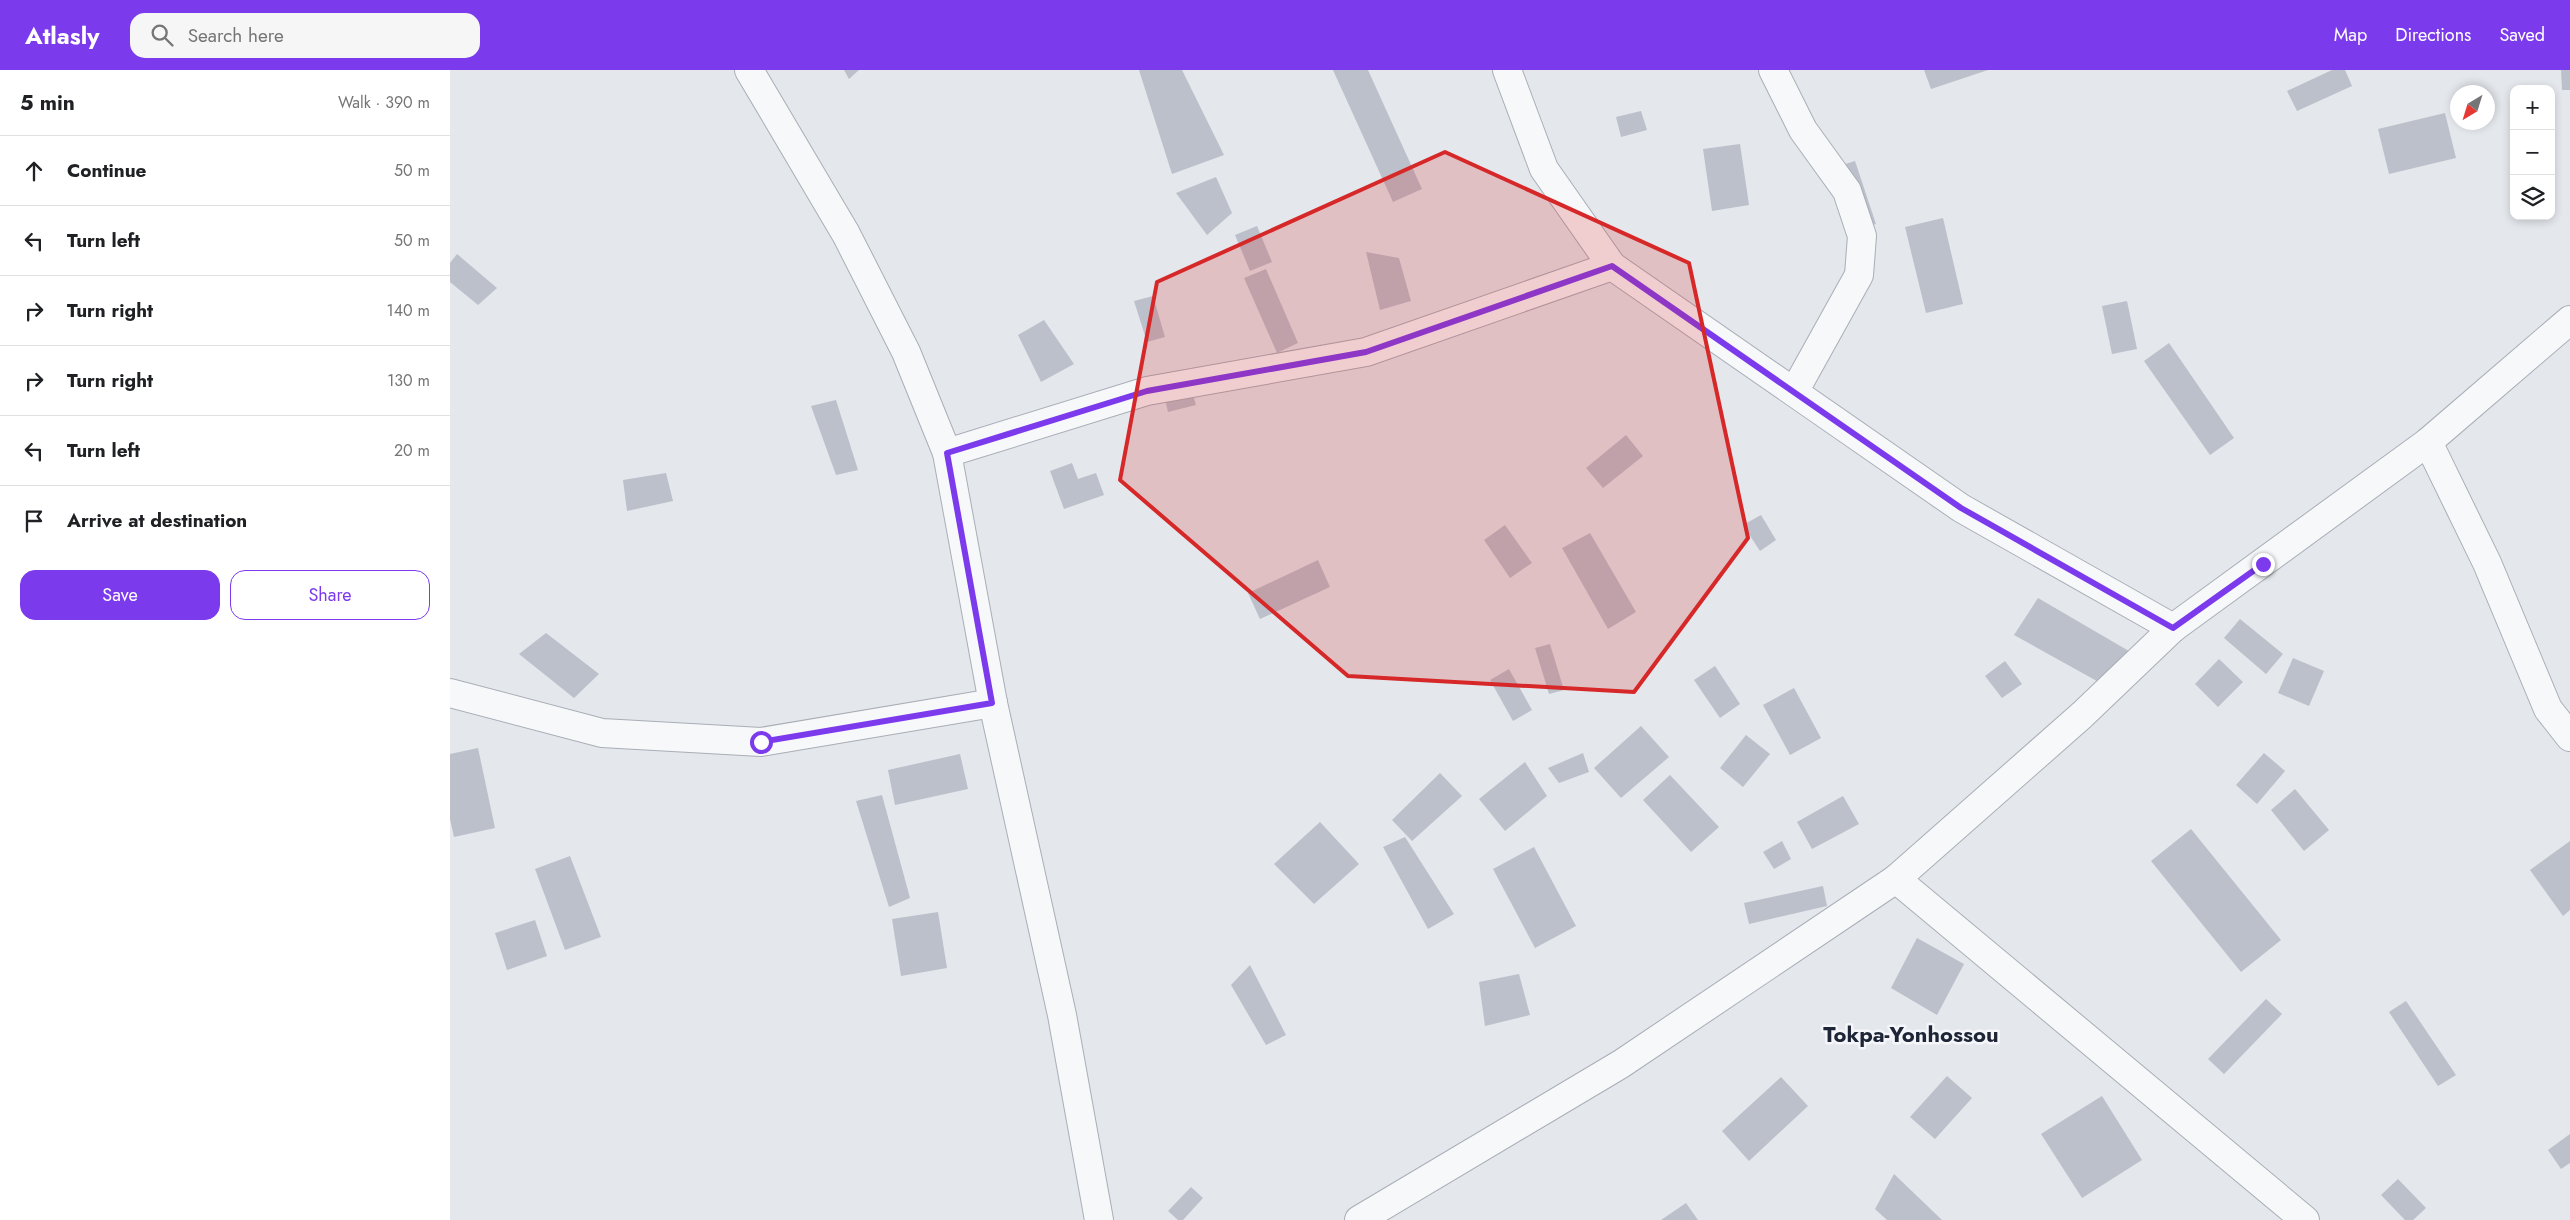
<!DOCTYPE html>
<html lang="en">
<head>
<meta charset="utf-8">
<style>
  :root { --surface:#fff; --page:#f6f6f6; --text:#202124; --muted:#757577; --line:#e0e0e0; --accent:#7c3aed }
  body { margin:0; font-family:Jost,sans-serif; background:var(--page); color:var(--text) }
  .controls { position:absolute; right:15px; top:15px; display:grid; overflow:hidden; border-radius:10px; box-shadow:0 2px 8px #0003 }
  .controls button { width:45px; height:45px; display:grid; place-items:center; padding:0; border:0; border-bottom:1px solid var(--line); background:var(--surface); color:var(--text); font:25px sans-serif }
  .compass { position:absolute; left:2000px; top:15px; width:45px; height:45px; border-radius:50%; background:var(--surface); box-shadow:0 2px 8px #0003; rotate:218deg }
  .stop { position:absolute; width:15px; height:15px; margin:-11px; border:4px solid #7c3aed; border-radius:50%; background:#fff }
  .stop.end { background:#7c3aed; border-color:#fff; box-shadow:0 1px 5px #0008 }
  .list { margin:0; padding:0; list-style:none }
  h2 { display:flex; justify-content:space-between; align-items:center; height:65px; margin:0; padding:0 20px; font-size:21px }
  h2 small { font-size:16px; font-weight:400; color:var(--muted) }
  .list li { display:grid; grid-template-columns:32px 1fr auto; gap:15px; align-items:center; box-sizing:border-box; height:70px; padding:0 20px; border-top:1px solid var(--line) }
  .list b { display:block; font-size:19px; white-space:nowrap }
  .list em { font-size:16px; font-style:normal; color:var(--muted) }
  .actions { display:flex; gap:10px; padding:15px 20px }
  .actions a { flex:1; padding:11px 0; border:1px solid var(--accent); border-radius:15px; text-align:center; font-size:18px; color:var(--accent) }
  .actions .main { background:var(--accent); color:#fff }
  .icon { flex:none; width:28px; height:28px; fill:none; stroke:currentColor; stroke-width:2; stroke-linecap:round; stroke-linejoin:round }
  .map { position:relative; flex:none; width:2120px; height:1150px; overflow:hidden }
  header { display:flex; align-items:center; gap:30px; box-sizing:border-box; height:70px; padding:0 25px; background:var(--accent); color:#fff }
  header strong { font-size:24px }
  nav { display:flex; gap:28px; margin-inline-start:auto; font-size:18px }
  .search { width:350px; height:45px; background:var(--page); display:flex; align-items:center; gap:12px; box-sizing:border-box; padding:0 18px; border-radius:15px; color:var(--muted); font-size:19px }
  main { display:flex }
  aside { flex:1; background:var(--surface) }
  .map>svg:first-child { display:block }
  .building { fill:#bbc0ca }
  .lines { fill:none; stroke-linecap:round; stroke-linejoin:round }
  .minor-casing { stroke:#a9aeb7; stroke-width:30 }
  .minor { stroke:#f7f8fa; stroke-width:28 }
  .route { stroke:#7c3aed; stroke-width:6 }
  .marked { fill:#d62828; fill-opacity:0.2; stroke:#d62828; stroke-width:4; stroke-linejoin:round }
  .labels { text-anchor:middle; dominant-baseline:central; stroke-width:5; stroke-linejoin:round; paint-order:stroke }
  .quarter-label { font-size:22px; font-weight:bold; fill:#1d2536; stroke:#f4f6f9 }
</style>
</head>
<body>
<header>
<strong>Atlasly</strong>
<div class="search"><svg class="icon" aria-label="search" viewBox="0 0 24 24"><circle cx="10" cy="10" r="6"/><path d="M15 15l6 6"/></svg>Search here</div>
<nav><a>Map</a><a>Directions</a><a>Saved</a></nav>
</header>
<main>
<aside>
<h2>5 min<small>Walk · 390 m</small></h2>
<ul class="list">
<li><svg class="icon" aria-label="ahead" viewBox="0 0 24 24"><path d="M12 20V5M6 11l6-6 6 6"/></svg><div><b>Continue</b></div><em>50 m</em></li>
<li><svg class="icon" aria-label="left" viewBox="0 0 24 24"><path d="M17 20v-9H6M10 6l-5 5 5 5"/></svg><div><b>Turn left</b></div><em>50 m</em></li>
<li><svg class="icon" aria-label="right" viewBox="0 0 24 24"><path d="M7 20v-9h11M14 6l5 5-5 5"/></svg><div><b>Turn right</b></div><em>140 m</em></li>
<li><svg class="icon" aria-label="right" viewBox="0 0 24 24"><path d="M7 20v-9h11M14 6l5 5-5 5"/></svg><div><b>Turn right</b></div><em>130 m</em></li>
<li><svg class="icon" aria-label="left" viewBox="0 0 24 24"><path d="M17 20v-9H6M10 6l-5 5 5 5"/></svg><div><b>Turn left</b></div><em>20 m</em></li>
<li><svg class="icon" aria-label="arrive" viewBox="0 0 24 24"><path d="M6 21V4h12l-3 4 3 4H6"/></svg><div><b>Arrive at destination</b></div></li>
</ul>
<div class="actions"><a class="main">Save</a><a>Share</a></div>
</aside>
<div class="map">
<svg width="2120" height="1150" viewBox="0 0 2120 1150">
  <rect width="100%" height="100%" fill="#e4e7ec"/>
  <!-- building -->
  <g class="building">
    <polygon points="394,0 409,0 399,9"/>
    <polygon points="689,0 732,0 774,85 722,104"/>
    <polygon points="883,0 918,0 972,119 943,132"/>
    <polygon points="1474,0 1538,0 1481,19"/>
    <polygon points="1882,0 1895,0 1902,16 1847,41 1837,21"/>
    <polygon points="2111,0 2120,0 2120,20 2112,20"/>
    <polygon points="1191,41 1197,60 1171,67 1166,47"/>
    <polygon points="1995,43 2006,88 1939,104 1928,59"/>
    <polygon points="1290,74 1299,135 1262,141 1253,79"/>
    <polygon points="1405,91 1426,154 1400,162 1379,99"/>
    <polygon points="766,107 782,143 757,165 726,123"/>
    <polygon points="1493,148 1513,234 1476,243 1455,157"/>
    <polygon points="807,156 822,192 800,201 785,165"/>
    <polygon points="916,182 949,188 961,231 930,240"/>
    <polygon points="7,184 47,218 28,235 0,212 0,193"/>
    <polygon points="816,199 848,273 827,283 794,208"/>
    <polygon points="703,226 715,267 697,272 684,231"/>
    <polygon points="1677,231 1687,279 1662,284 1652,236"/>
    <polygon points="594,250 624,294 591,312 568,265"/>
    <polygon points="1719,273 1784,368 1760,385 1694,291"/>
    <polygon points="741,318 746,335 718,342 714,325"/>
    <polygon points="386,330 408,400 386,405 361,336"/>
    <polygon points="1176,365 1193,386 1153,418 1136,398"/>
    <polygon points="622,393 628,409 646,403 654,425 614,439 600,401"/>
    <polygon points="216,403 223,431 177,441 173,410"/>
    <polygon points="1311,445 1326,470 1310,481 1293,455"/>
    <polygon points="1055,455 1082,493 1060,508 1034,470"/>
    <polygon points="1140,463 1186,542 1158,559 1112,478"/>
    <polygon points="868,490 880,517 810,549 798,523"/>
    <polygon points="1588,528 1684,584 1654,615 1564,565"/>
    <polygon points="1790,549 1833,584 1816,604 1774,568"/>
    <polygon points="96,563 149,604 124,628 69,584"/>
    <polygon points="1100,574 1114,620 1099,624 1085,578"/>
    <polygon points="1843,588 1874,601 1859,636 1828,623"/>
    <polygon points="1769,589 1793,612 1768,637 1745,614"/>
    <polygon points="1555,591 1572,614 1552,628 1535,606"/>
    <polygon points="1265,596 1290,634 1270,648 1244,610"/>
    <polygon points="1059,599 1082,640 1063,651 1040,610"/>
    <polygon points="1344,618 1371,668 1340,685 1313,635"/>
    <polygon points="1191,656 1219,687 1171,728 1144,698"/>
    <polygon points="1296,665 1320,684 1293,717 1270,698"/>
    <polygon points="28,678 45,758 4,767 0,749 0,684"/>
    <polygon points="1133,683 1139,702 1109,713 1098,698"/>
    <polygon points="1814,683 1835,701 1807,734 1786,715"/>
    <polygon points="510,684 518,719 445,735 438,700"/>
    <polygon points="1075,692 1097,726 1055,761 1029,729"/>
    <polygon points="990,703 1012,726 962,771 942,750"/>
    <polygon points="1220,705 1269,757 1241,782 1193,730"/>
    <polygon points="1845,719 1879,760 1854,781 1821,740"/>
    <polygon points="432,725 460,828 439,837 406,731"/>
    <polygon points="1393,726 1409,754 1362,779 1347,752"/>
    <polygon points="870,752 909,794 864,834 824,794"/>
    <polygon points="1741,759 1831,870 1791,902 1701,791"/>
    <polygon points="955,767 1004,844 978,859 933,777"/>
    <polygon points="1332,771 1341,789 1324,799 1313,782"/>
    <polygon points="2120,771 2120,840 2113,846 2080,800"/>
    <polygon points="1084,777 1126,856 1085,878 1043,799"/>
    <polygon points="120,786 151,867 115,880 85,799"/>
    <polygon points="1373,816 1377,836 1299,854 1294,833"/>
    <polygon points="488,842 497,898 451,906 442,849"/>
    <polygon points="85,850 97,886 57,900 45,863"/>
    <polygon points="1467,868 1514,894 1487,945 1441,918"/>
    <polygon points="800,895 836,965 816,975 781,915"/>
    <polygon points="1069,904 1080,945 1035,956 1029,912"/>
    <polygon points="1816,929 1832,944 1774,1004 1758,989"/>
    <polygon points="1956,931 2006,1005 1988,1016 1939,942"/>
    <polygon points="1497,1006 1522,1028 1485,1069 1460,1047"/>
    <polygon points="1331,1007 1358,1036 1299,1091 1272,1061"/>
    <polygon points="1652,1026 1692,1090 1632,1128 1591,1064"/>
    <polygon points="2120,1064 2120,1093 2111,1099 2098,1080"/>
    <polygon points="1444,1104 1492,1150 1437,1150 1425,1139"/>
    <polygon points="1948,1109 1976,1138 1963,1150 1955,1150 1931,1125"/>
    <polygon points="741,1117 753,1128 733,1150 728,1150 718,1141"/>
    <polygon points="1236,1133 1248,1150 1211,1150"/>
  </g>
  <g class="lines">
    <defs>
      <g id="minor">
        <polyline points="299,0 396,164 456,282 497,383 543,633 612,945 649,1150"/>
        <polyline points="1057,0 1094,99 1162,196 1511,438 1723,558"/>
        <polyline points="1323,0 1353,60 1397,121 1412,166 1409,205 1344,322"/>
        <polyline points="1978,372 2037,493 2098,639 2120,667"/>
        <polyline points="497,383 697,321 916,282 1162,196"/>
        <polyline points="0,623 152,663 311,672 543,633"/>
        <polyline points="1446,809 1855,1150"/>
        <polyline points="909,1150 1171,994 1446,809 1632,645 1723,558 1978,372 2120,250"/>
      </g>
    </defs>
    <!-- minor casing -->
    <use href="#minor" class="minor-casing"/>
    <!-- minor -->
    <use href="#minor" class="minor"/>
  </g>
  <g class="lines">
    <!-- route -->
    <polyline class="route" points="311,672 542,633 497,383 697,321 916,282 1162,196 1511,438 1723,558 1813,494"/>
  </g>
  <!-- marked area -->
  <path class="marked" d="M995,82L1239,193L1298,468L1184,622L898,606L670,410L707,212Z"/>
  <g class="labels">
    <!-- quarter labels -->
    <g class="quarter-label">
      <text x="1461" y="964">Tokpa-Yonhossou</text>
    </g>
  </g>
</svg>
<div class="controls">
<button>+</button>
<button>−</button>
<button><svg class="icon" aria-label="layers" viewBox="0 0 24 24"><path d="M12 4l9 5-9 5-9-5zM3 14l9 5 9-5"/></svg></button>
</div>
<svg class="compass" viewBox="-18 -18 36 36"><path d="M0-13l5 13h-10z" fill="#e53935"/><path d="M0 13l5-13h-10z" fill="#757577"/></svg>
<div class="stop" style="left:311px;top:672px"></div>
<div class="stop end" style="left:1813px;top:494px"></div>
</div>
</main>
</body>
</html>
